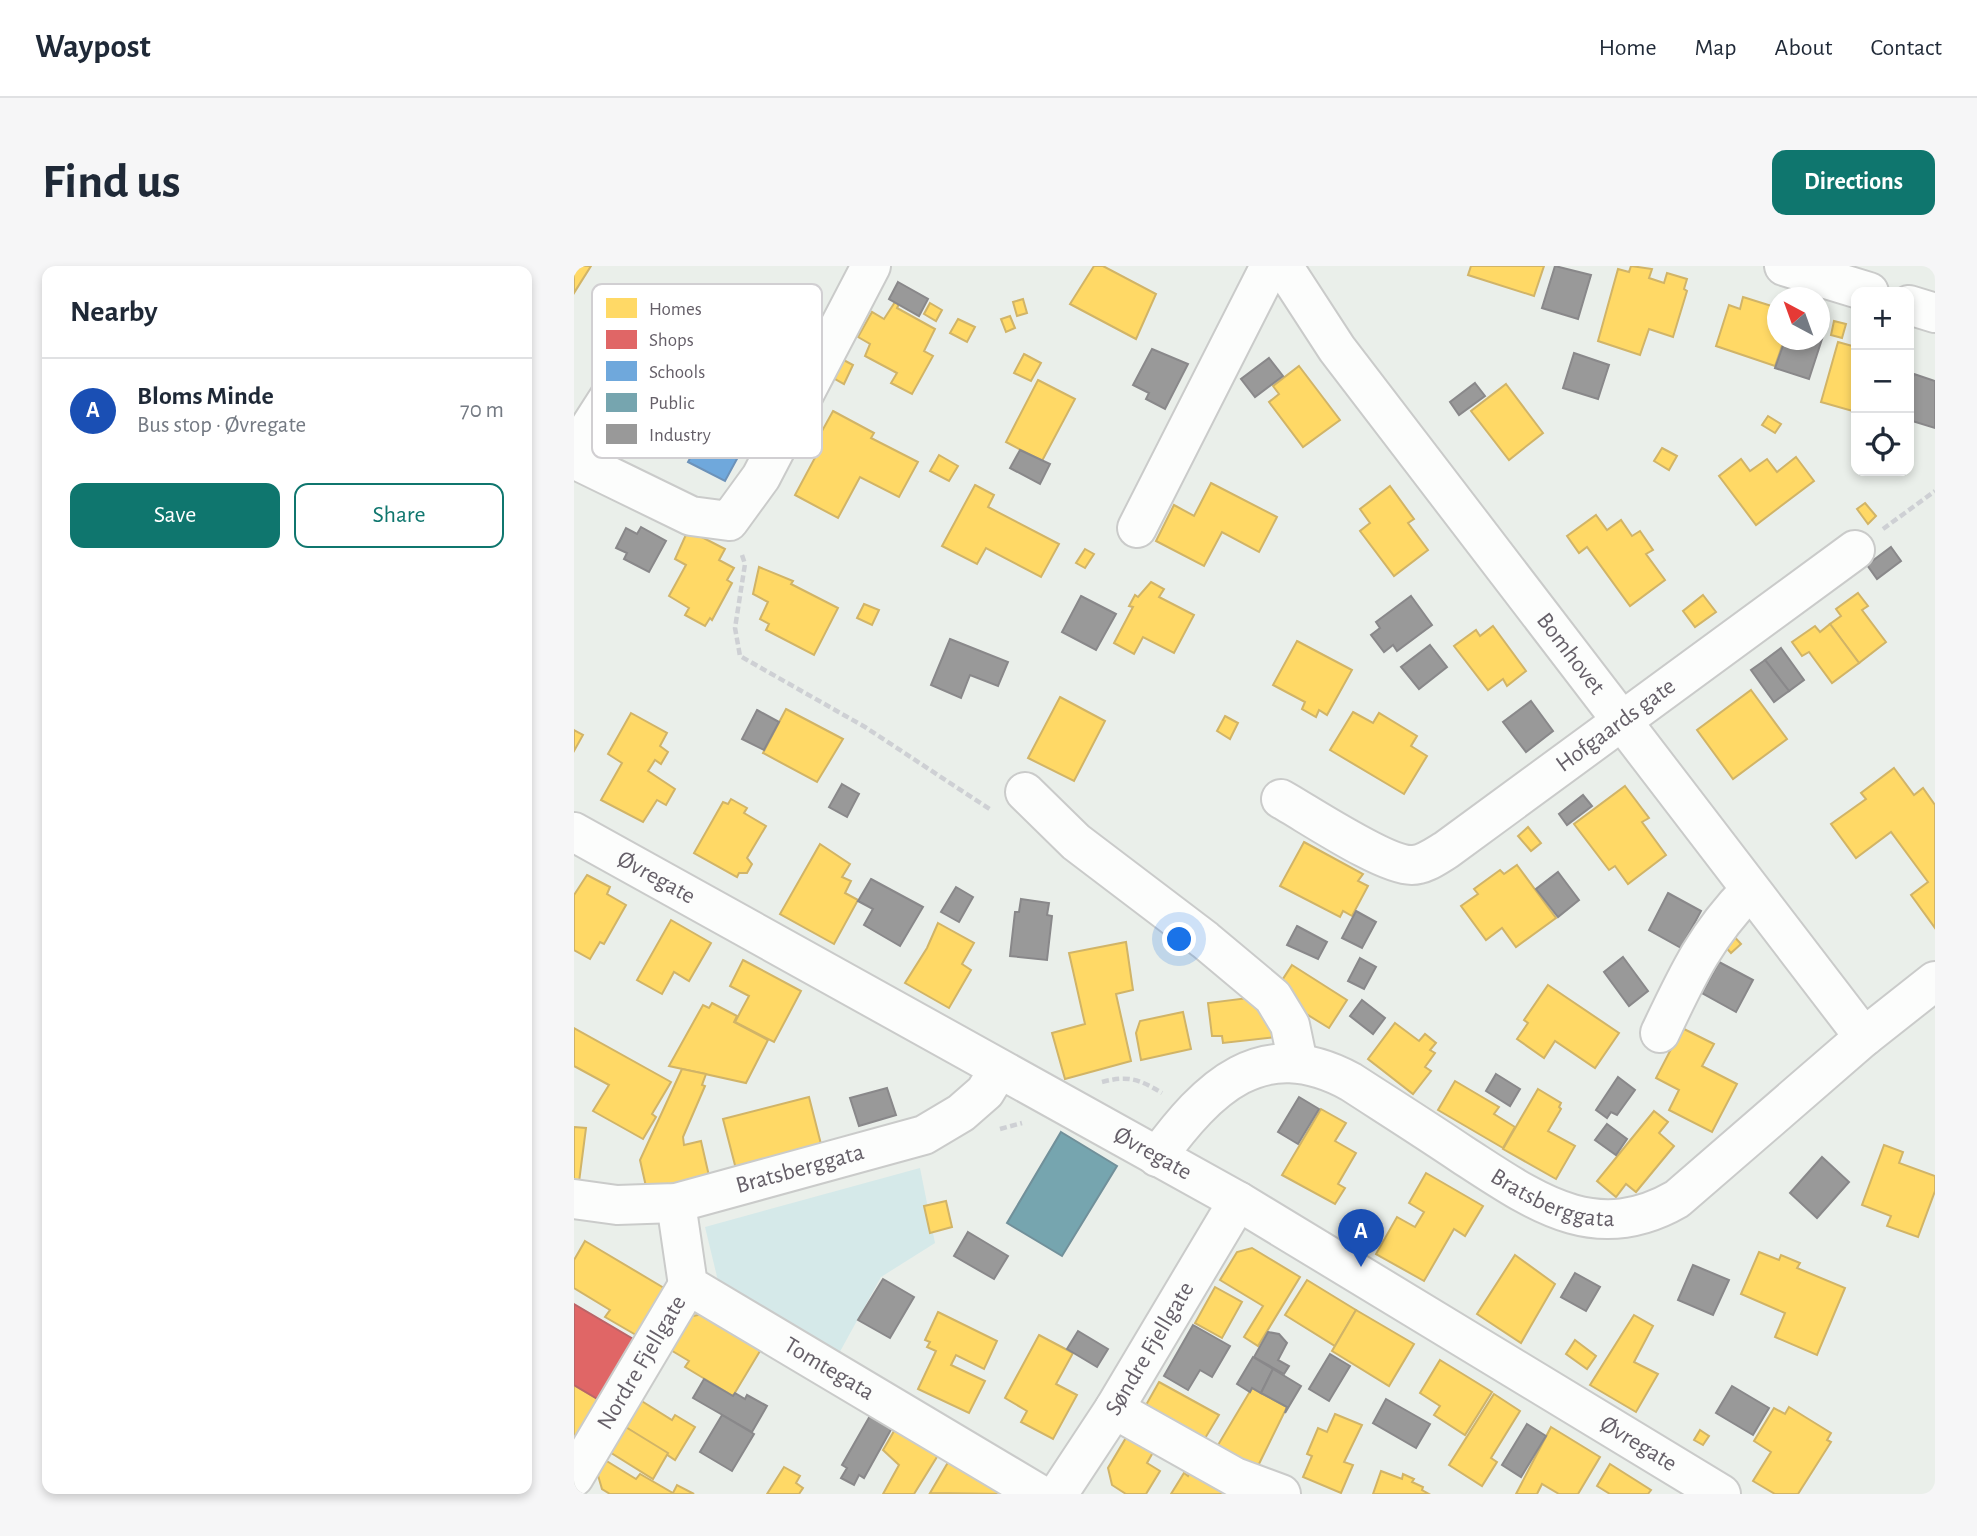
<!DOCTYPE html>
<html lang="en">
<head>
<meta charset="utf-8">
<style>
  :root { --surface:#fff; --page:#f6f6f7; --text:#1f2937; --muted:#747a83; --line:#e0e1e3; --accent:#0f766e }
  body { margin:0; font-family:"Alegreya Sans",sans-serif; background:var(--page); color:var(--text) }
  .controls { position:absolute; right:21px; top:21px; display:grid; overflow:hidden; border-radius:14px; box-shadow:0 4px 10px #0003 }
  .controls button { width:63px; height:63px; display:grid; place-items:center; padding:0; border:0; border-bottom:2px solid var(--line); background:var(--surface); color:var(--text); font:35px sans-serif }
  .compass { position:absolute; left:1193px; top:21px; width:63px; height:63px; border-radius:50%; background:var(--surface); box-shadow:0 4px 10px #0003; rotate:319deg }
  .you { position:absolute; left:606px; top:674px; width:24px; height:24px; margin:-18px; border:5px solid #fff; border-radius:50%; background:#1a73e8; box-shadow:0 0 0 10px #1a73e833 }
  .badge { display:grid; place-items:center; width:46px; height:46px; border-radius:50%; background:var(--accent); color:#fff; font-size:23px; font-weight:700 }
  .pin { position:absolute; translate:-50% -58px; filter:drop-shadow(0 2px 4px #0008) }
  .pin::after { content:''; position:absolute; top:37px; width:24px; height:21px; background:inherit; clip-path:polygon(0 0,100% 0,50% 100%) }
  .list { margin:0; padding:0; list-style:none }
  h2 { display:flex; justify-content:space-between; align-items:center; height:91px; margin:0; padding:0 28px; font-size:30px }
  h2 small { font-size:23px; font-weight:400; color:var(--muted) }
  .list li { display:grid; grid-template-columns:46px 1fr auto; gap:21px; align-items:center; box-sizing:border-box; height:105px; padding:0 28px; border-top:2px solid var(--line) }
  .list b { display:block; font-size:26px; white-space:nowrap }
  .list p { margin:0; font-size:23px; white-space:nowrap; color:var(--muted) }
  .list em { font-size:23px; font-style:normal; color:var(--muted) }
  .actions { display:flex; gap:14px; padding:21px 28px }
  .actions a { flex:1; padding:16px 0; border:2px solid var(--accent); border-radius:14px; text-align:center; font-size:24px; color:var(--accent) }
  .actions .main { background:var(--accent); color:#fff }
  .icon { flex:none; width:38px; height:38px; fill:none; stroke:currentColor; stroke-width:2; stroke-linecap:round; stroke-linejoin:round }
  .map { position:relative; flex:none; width:1361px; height:1228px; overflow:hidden; border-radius:14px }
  header { display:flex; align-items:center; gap:42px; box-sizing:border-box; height:98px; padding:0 35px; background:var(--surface); border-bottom:2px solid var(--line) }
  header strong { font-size:33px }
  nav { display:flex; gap:38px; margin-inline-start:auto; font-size:24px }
  .intro { display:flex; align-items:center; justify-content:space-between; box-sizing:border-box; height:168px; padding:0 42px }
  h1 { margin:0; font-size:49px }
  .button { padding:18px 32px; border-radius:14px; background:var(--accent); color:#fff; font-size:24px; font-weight:700 }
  main { display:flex; gap:42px; padding:0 42px }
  aside { flex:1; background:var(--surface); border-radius:14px; box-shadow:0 4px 10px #0003 }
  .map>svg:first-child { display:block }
  .green { fill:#d5e9e9 }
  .homes { fill:#ffd966; stroke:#d1b467; stroke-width:2 }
  .shops { fill:#e06666; stroke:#bb6467; stroke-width:2 }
  .schools { fill:#6fa8dc; stroke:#6c92b9; stroke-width:2 }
  .public { fill:#76a5af; stroke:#71909a; stroke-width:2 }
  .industry { fill:#999; stroke:#89888a; stroke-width:2 }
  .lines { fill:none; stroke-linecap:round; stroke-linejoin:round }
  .minor-casing { stroke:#cacbca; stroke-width:42 }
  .path { stroke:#ced0d4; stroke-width:4.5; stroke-dasharray:7 3.5; stroke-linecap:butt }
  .minor { stroke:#fcfdfc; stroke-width:38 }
  .labels { text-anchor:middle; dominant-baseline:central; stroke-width:7; stroke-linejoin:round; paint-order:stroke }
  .street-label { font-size:24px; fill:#655f68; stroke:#fff }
  .key { fill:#fff; stroke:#d1cfd2; stroke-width:2 }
  .key-label { font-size:19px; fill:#655f68 }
</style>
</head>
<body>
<header>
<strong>Waypost</strong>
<nav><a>Home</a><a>Map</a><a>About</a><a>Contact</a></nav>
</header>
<div class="intro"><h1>Find us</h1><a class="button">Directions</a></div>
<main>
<aside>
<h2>Nearby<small></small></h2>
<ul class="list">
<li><span class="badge" style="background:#1a4fb4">A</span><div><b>Bloms Minde</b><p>Bus stop · Øvregate</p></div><em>70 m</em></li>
</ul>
<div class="actions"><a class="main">Save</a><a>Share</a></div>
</aside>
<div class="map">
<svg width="1361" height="1228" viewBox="0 0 1361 1228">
  <rect width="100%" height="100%" fill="#eaefea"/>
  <!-- green -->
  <polygon class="green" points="346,902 361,977 307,1011 263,1091 145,1019 131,961"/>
  <!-- homes -->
  <g class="homes">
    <polygon points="0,0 17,0 0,27"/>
    <polygon points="520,0 529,0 582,28 562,73 496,38"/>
    <polygon points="897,0 970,0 960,30 894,9"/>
    <polygon points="1057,0 1078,3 1075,12 1090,17 1093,7 1113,13 1110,23 1113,25 1099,71 1075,63 1066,89 1024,75 1044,3 1055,6"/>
    <polygon points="1169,31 1204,42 1204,74 1210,74 1201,100 1142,80 1155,39 1166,43"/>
    <polygon points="449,33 453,47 443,50 439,36"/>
    <polygon points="321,36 325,38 323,42 361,63 350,85 359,90 338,128 317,117 323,107 291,90 296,78 284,71 298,46 310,53"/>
    <polygon points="356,37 368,44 362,55 350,48"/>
    <polygon points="436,50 441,62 432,66 427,53"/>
    <polygon points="384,53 401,61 393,76 376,67"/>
    <polygon points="1260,55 1272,58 1268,72 1257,69"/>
    <polygon points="1264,76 1282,81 1282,146 1247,136"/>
    <polygon points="450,88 467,97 457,115 440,107"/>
    <polygon points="264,91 279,99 270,118 254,109"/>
    <polygon points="725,100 766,154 729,181 695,136 705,128 699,120"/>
    <polygon points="464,114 501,133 468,195 432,176"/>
    <polygon points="932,118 969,167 935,194 897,145"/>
    <polygon points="259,145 300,167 297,172 344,196 325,231 286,211 264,252 221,229 243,188 237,185"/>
    <polygon points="1194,150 1207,158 1201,167 1188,159"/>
    <polygon points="1088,182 1103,190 1095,204 1080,195"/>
    <polygon points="365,189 384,200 375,215 356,205"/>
    <polygon points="1222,191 1240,215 1182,259 1145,210 1167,193 1176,205 1193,193 1203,206"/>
    <polygon points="637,217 703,251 685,286 648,266 630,300 582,275 600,239 620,250"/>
    <polygon points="401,219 420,229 414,241 485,278 467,311 412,282 403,298 368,280"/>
    <polygon points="816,220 840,253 834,257 854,284 820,310 786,265 796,257 786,243"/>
    <polygon points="1291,237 1302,250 1294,258 1283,243"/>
    <polygon points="1022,249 1033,264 1047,254 1058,270 1066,265 1079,284 1072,288 1091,314 1056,340 1013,281 1005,287 993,270"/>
    <polygon points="114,264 151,283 145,294 160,302 153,314 158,317 138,354 136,352 131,360 111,349 115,342 95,330 112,299 101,293"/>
    <polygon points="511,283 520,288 511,302 502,297"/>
    <polygon points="185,301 219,315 217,318 264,342 240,389 192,364 195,358 186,353 194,336 179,328"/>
    <polygon points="577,316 590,323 585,331 620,349 600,387 569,371 560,388 540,377 559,341 555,340 561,329 564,331"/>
    <polygon points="1284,327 1294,340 1288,344 1312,376 1285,397 1256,358 1267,350 1262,343"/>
    <polygon points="1129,329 1142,346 1121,361 1109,345"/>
    <polygon points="290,338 305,344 298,359 283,352"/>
    <polygon points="1256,358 1285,397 1258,417 1235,386 1228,390 1218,376 1241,360 1246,366"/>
    <polygon points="919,360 952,405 933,420 929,413 914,424 880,380 902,364 906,370"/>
    <polygon points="723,375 778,404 753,449 745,444 742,451 728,443 731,436 699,419"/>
    <polygon points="1177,424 1213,473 1159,513 1123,464"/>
    <polygon points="486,431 531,455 500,515 454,492"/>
    <polygon points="212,443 269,473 243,516 189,487"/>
    <polygon points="779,446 799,457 805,447 843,470 837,480 853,490 830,528 756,484"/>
    <polygon points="57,447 93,467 86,480 94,486 87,498 81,494 74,505 101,523 92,539 83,534 69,556 27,534 48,497 34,488"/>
    <polygon points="651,450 664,457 656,473 643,465"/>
    <polygon points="0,464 9,469 0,485"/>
    <polygon points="1320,502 1340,529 1349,522 1361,539 1361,662 1337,629 1354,616 1317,566 1282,592 1257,558 1292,533 1287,527"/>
    <polygon points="1051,520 1075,552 1068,556 1092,589 1054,618 1041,600 1035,604 1000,558"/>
    <polygon points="157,533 173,542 170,547 192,560 173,592 178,598 173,607 165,607 163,611 120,587 149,536 154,538"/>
    <polygon points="954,561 967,577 957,585 944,570"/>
    <polygon points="730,576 789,608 784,615 794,620 778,650 769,645 766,651 706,620"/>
    <polygon points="246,578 276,598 268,611 277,615 271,627 284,634 260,678 206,648"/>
    <polygon points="943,599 982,652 942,681 928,662 912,674 887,640 904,628 900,623 926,604 930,608"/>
    <polygon points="13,609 36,621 33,628 52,639 30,678 26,676 16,693 0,684 0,629"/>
    <polygon points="97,654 137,677 115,715 100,706 88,728 63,714"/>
    <polygon points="364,657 400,677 388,698 397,704 375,742 331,717 353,682"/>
    <polygon points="1156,666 1167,678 1157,687 1146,675"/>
    <polygon points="552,676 559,724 542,728 557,795 491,813 478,767 511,758 495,687"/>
    <polygon points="169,694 227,725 200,776 161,756 175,730 156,720"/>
    <polygon points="718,699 773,734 755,762 708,733 705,719"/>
    <polygon points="974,719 1045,767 1021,802 981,775 970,792 943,773 954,757 950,754"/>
    <polygon points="682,731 703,771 649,777 648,770 638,770 634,737"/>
    <polygon points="138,737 163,750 160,756 194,774 172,817 95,800 129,739 135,742"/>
    <polygon points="609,746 617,783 567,794 562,767 566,755"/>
    <polygon points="821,757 845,775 851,768 862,777 856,784 861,787 851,801 857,805 839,828 794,793"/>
    <polygon points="0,762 97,816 78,848 82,851 69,873 19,845 35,819 0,800"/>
    <polygon points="1108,762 1140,778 1128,800 1163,818 1138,866 1095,844 1105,824 1082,812"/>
    <polygon points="108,803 132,808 128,819 131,820 109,871 110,879 127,875 135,910 73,925 66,894"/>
    <polygon points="881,815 925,841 920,848 941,861 929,882 864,844"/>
    <polygon points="964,823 987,837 985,841 987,843 974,865 1001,880 982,913 929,883"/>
    <polygon points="235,831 248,882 162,903 149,853"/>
    <polygon points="747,843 772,857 761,875 782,887 764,918 771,922 761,938 708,909"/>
    <polygon points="1080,845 1094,856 1085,867 1100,880 1062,926 1052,918 1042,931 1023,915"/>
    <polygon points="0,861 12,862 5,916 0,916"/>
    <polygon points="1310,879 1329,886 1325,897 1361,910 1361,925 1344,971 1313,960 1317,950 1288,939"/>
    <polygon points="852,907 909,940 891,970 880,963 850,1015 802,988 823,951 841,961 850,946 835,937"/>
    <polygon points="372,935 378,961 356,967 350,940"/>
    <polygon points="11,975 90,1022 62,1069 31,1051 36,1044 0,1022 0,994"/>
    <polygon points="678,982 726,1011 684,1080 670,1071 689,1040 646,1014 663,986"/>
    <polygon points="1185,986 1205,994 1207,989 1226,997 1223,1002 1271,1022 1243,1089 1201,1071 1211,1047 1167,1028"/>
    <polygon points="941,989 981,1018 947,1077 903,1048"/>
    <polygon points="733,1014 782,1044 761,1080 711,1049"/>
    <polygon points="641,1021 668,1036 648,1072 621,1057"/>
    <polygon points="782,1044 840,1078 815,1120 758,1085"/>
    <polygon points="364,1046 423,1075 410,1103 382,1089 377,1099 411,1115 395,1147 344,1123 362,1085 353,1081 356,1076 351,1074"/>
    <polygon points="134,1047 189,1080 159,1130 111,1101 115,1095 95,1083 114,1051"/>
    <polygon points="1060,1049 1079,1060 1060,1096 1084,1108 1062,1146 1016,1119"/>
    <polygon points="465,1069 499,1087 482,1118 503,1129 479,1173 447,1156 453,1145 431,1132"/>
    <polygon points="1001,1074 1022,1090 1013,1103 992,1088"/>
    <polygon points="866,1094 918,1126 891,1169 860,1149 866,1140 846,1127"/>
    <polygon points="585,1116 645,1149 627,1179 568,1146"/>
    <polygon points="0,1119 25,1134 0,1175"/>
    <polygon points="678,1122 713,1141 681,1206 641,1184"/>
    <polygon points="920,1128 946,1145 917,1192 923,1196 908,1220 875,1199"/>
    <polygon points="66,1134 98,1154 101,1149 121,1161 101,1194 50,1160"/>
    <polygon points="1215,1141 1257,1167 1253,1174 1257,1176 1224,1228 1201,1228 1179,1215 1197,1186 1180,1175 1200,1142 1211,1148"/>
    <polygon points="761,1148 788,1159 770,1196 779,1199 767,1227 729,1211 738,1190 733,1188 744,1162 753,1166"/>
    <polygon points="50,1160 94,1187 79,1213 34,1185"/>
    <polygon points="323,1160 366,1186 340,1228 309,1228 325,1199 309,1184"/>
    <polygon points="977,1161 1026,1191 1004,1228 985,1228 968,1218 963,1228 942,1228"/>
    <polygon points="1126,1164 1135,1170 1129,1179 1120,1174"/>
    <polygon points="556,1165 582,1181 573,1197 586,1205 572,1228 552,1228 538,1219 534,1202"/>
    <polygon points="376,1193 429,1228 356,1227"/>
    <polygon points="31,1194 62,1213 66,1208 99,1227 103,1219 120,1228 36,1228 28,1223 23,1206"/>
    <polygon points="1036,1198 1077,1224 1074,1228 1036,1228 1023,1220"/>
    <polygon points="210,1201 226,1210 222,1217 229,1222 225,1228 193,1228"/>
    <polygon points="619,1201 658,1228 597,1228 610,1207 614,1210"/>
    <polygon points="807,1205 828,1213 829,1208 840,1213 838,1216 849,1221 848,1224 855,1228 799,1228"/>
  </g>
  <!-- shops -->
  <polygon class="shops" points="0,1038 61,1074 25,1134 0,1119"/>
  <!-- schools -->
  <polygon class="schools" points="138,150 176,169 151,215 114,196 120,185 107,179 120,153 133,160"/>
  <!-- public -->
  <polygon class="public" points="487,866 543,900 488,990 433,957"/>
  <!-- industry -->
  <g class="industry">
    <polygon points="981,0 1017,9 1004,53 968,42"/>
    <polygon points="324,16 354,33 345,50 315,33"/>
    <polygon points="1246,69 1249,70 1235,113 1201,102 1211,74 1246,74"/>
    <polygon points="578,83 614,98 591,143 572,133 575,127 559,119"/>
    <polygon points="1000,87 1035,99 1024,133 989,122"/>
    <polygon points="695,92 709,110 681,131 667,113"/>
    <polygon points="1340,108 1361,115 1361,162 1335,154 1335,125"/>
    <polygon points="901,117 911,130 885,149 876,136"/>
    <polygon points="446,184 476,198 466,218 436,202"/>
    <polygon points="67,261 92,275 75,306 50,293 53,287 42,282 52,262 63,268"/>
    <polygon points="1317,281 1327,295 1303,313 1293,299"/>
    <polygon points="507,330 542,348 522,384 488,366"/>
    <polygon points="837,330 858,359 823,385 819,379 810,386 797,369 806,362 802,356"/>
    <polygon points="376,373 434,396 424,420 396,409 387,432 357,419"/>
    <polygon points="856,379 873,401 845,423 827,401"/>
    <polygon points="1207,382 1230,414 1215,425 1191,394"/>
    <polygon points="1191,394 1215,425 1200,436 1177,404"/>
    <polygon points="957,435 979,465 952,486 929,456"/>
    <polygon points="183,444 205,456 190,484 168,473"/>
    <polygon points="268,518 285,528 273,551 255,541"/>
    <polygon points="1009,529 1018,540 993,559 985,548"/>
    <polygon points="984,606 1005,634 984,651 962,623"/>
    <polygon points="297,613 349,641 326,680 290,659 299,643 284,635"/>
    <polygon points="382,621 399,631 385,656 367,646"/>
    <polygon points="1094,627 1127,645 1107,682 1075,664"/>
    <polygon points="447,633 475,637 473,649 478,650 473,694 436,690 441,646 445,646"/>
    <polygon points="782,645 802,656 788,682 768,672"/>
    <polygon points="723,660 753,676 744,693 713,679"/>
    <polygon points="1049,691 1074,725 1055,740 1030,706"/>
    <polygon points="786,692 802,701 790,723 774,715"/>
    <polygon points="1145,696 1179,714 1162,746 1128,727"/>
    <polygon points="788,734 811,752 799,768 776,750"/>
    <polygon points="922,808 946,823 936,840 912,825"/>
    <polygon points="1044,811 1061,824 1043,849 1037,846 1033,852 1022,844"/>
    <polygon points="313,822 322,849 285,860 276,832"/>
    <polygon points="725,831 745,843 724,878 704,866"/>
    <polygon points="1033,858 1053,873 1042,889 1021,874"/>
    <polygon points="1248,891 1275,916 1243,952 1216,927"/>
    <polygon points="394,966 434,990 420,1013 380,990"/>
    <polygon points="1119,999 1155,1014 1139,1049 1104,1034"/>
    <polygon points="1001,1007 1026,1021 1012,1045 987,1031"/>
    <polygon points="309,1013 340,1031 316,1072 284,1054"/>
    <polygon points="619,1059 656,1080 638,1111 626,1104 614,1124 590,1110"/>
    <polygon points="504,1065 534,1083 523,1101 493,1083"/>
    <polygon points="694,1066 705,1068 713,1077 704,1094 715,1100 710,1108 680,1091"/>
    <polygon points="756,1088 776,1100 755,1135 735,1123"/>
    <polygon points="679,1091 699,1103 687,1127 678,1122 676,1126 663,1118"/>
    <polygon points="699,1103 727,1120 711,1147 713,1141 687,1127"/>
    <polygon points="130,1113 159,1130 161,1127 171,1133 173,1129 193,1140 178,1166 119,1132"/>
    <polygon points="1158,1120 1195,1142 1179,1169 1142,1147"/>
    <polygon points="812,1133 856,1158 842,1182 799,1157"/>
    <polygon points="297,1148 319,1160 290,1212 285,1209 280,1219 267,1212 273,1202 268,1199"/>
    <polygon points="148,1149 180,1168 158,1205 126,1186"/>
    <polygon points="953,1158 972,1170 947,1211 928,1199"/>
  </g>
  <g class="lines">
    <defs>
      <g id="minor">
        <path id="s1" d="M709,0L763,83L1290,771"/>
        <polyline points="1210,0 1295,26"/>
        <polyline points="1335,39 1361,47"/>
        <polyline points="0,186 82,58"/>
        <polyline points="0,193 117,250 155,255 187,211 297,0"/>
        <polyline points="563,262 696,0"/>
        <polyline points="451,526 502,576 631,674 699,731 716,759 724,797"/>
        <path id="s2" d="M707,533C734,548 811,600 838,599C850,599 862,590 872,584L1281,284"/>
        <path id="s3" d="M0,566L664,935L1147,1228"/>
        <path d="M1086,767C1113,710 1131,670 1176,624"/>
        <path id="s4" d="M583,891C634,822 687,767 777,816C814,840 852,864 889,889C959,934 1020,981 1103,933L1290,771L1361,715"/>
        <path id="s5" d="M0,933L43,939L102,937L350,869L387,847L411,826L425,803"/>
        <path id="s6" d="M102,937L114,1019L465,1228"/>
        <polyline points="540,1143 661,1211 707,1228"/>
        <path id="s7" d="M0,1211L114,1019"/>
        <path id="s8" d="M484,1228L540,1143L664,935"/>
      </g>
    </defs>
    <!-- minor casing -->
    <use href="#minor" class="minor-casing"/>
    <!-- path -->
    <g class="path">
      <polyline points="1309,263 1361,225"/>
      <polyline points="168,289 171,298 161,362 166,390 291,461 417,544"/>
      <path d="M528,816C554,809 565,813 588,827"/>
      <polyline points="426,863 448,857"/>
    </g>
    <!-- minor -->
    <use href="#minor" class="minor"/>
  </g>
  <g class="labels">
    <!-- street labels -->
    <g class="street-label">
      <text stroke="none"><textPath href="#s1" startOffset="483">Bomhovet</textPath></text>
      <text stroke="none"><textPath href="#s2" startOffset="396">Hofgaards gate</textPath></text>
      <text stroke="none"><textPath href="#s3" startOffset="94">Øvregate</textPath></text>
      <text stroke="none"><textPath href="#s3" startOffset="662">Øvregate</textPath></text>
      <text stroke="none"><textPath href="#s5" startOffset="231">Bratsberggata</textPath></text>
      <text stroke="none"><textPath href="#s4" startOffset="469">Bratsberggata</textPath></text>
      <text stroke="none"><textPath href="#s8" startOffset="172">Søndre Fjellgate</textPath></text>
      <text stroke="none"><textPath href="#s7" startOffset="133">Nordre Fjellgate</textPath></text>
      <text stroke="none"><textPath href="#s6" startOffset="247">Tomtegata</textPath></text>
      <text stroke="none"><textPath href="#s3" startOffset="1228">Øvregate</textPath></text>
    </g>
  </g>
  <!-- legend -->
  <rect x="18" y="18" width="230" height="174" rx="10" class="key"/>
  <rect x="32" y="32" width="31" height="20" fill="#ffd966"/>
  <rect x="32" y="64" width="31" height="19" fill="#e06666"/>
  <rect x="32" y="95" width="31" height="20" fill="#6fa8dc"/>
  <rect x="32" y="127" width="31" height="19" fill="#76a5af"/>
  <rect x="32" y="158" width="31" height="20" fill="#999"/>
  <g class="key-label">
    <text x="75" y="49">Homes</text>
    <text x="75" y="80">Shops</text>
    <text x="75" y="112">Schools</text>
    <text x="75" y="143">Public</text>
    <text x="75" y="175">Industry</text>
  </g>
</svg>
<div class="controls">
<button>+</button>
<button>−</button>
<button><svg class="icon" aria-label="locate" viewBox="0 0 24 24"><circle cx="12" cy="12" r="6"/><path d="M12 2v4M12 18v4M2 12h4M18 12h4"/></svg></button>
</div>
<svg class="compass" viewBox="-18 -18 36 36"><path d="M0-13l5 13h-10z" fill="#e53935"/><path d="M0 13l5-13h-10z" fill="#747a83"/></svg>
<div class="you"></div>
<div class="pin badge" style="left:787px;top:1001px;background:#1a4fb4">A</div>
</div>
</main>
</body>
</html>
